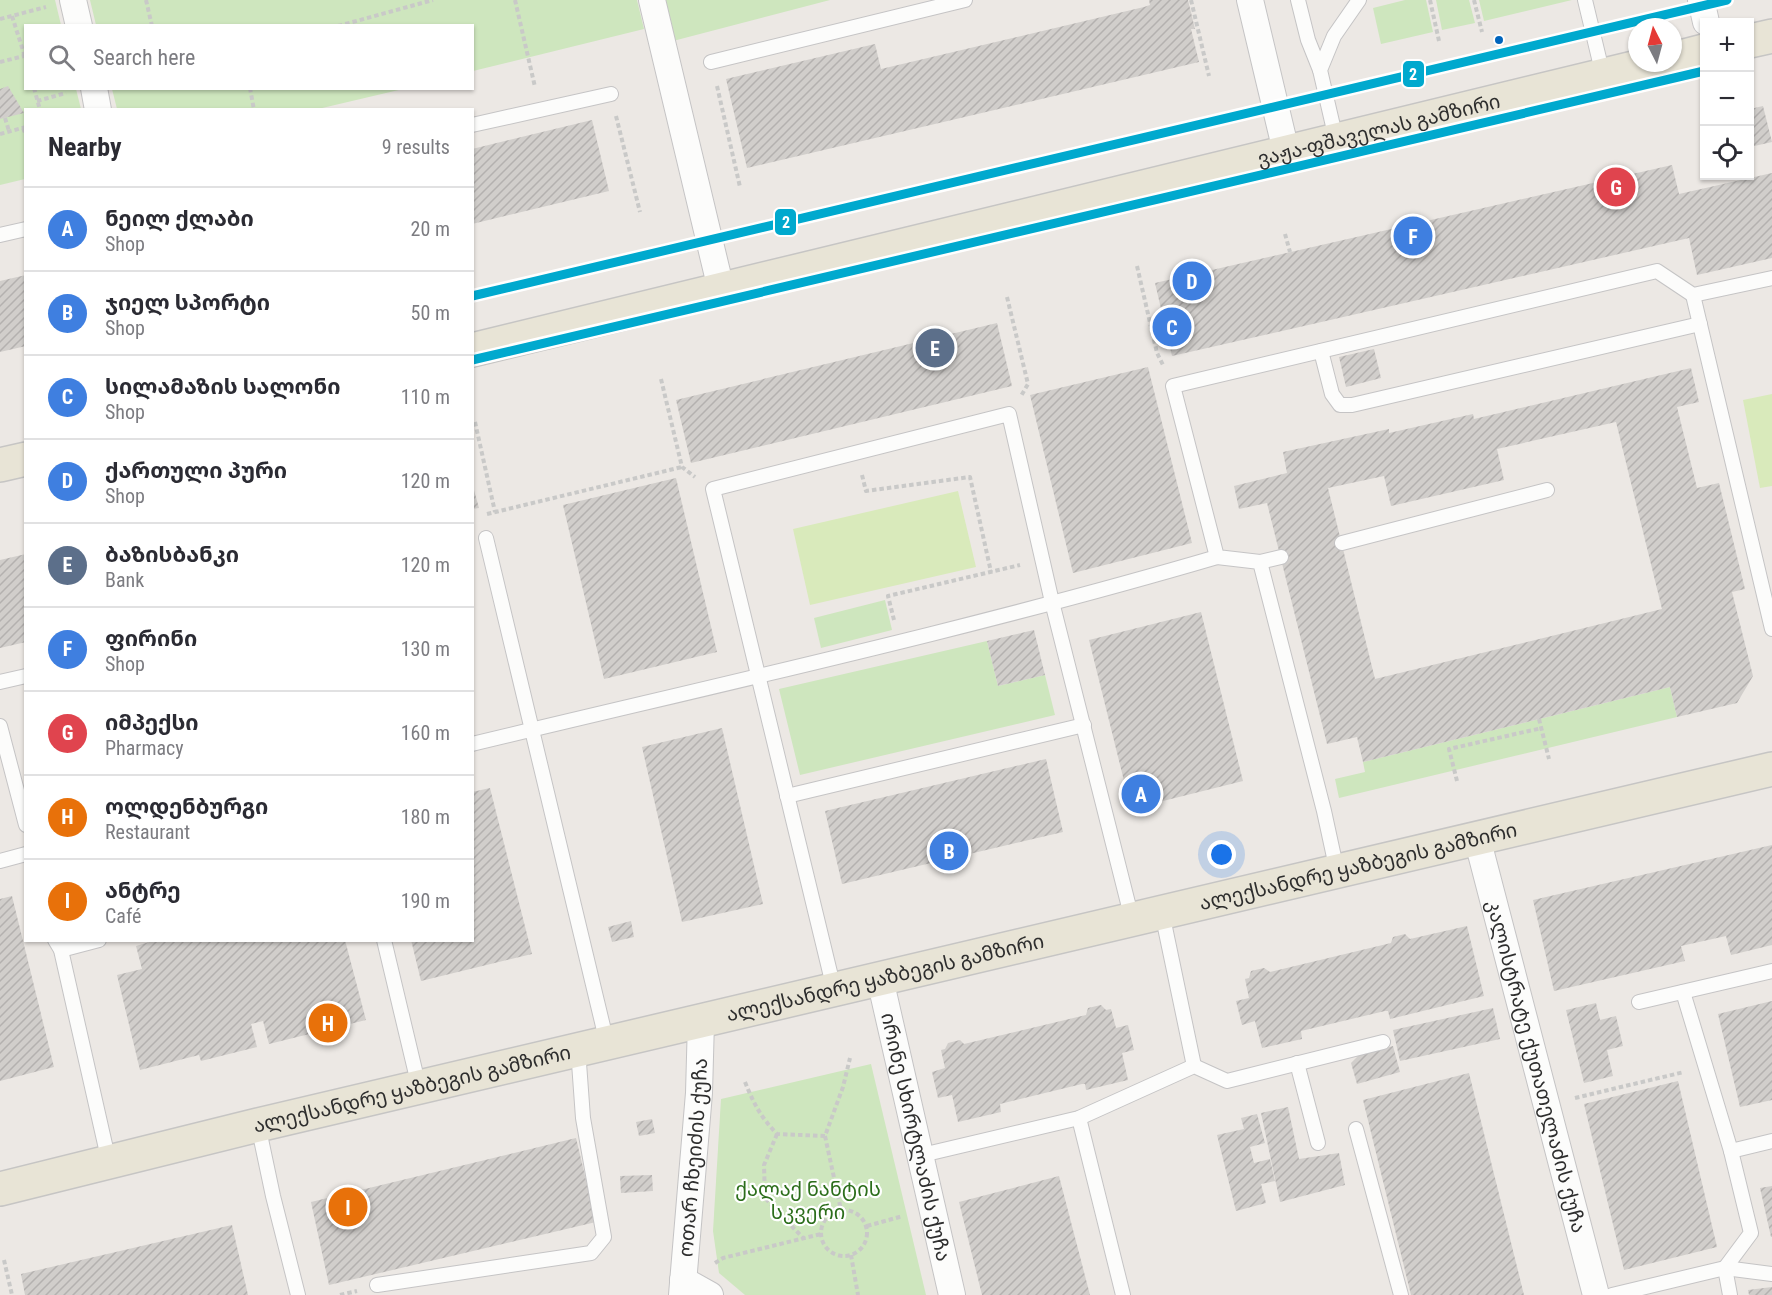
<!DOCTYPE html>
<html lang="en">
<head>
<meta charset="utf-8">
<style>
  :root { --surface:#fff; --page:#f2f2f3; --text:#2b2b33; --muted:#7c7c81; --line:#e1e1e2; --accent:#706f6e }
  body { margin:0; font-family:"Roboto Condensed","Noto Sans Georgian",sans-serif; background:var(--page); color:var(--text) }
  .controls { position:absolute; right:18px; top:18px; display:grid; overflow:hidden; border-radius:0px; box-shadow:0 2px 4px #0004 }
  .controls button { width:54px; height:54px; display:grid; place-items:center; padding:0; border:0; border-bottom:2px solid var(--line); background:var(--surface); color:var(--text); font:30px sans-serif }
  .compass { position:absolute; left:1628px; top:18px; width:54px; height:54px; border-radius:50%; background:var(--surface); box-shadow:0 2px 4px #0004; rotate:354deg }
  .you { position:absolute; left:1222px; top:855px; width:21px; height:21px; margin:-15px; border:4px solid #fff; border-radius:50%; background:#1a73e8; box-shadow:0 0 0 9px #1a73e833 }
  .badge { display:grid; place-items:center; width:39px; height:39px; border-radius:50%; background:var(--accent); color:#fff; font-size:20px; font-weight:700 }
  .pin { position:absolute; translate:-50% -50%; border:3px solid #fff; box-shadow:0 2px 6px #0006 }
  .list { margin:0; padding:0; list-style:none }
  h2 { display:flex; justify-content:space-between; align-items:center; height:78px; margin:0; padding:0 24px; font-size:26px }
  h2 small { font-size:20px; font-weight:400; color:var(--muted) }
  .list li { display:grid; grid-template-columns:39px 1fr auto; gap:18px; align-items:center; box-sizing:border-box; height:84px; padding:0 24px; border-top:2px solid var(--line) }
  .list b { display:block; font-size:22px; white-space:nowrap }
  .list p { margin:0; font-size:20px; white-space:nowrap; color:var(--muted) }
  .list em { font-size:20px; font-style:normal; color:var(--muted) }
  .icon { flex:none; width:33px; height:33px; fill:none; stroke:currentColor; stroke-width:2; stroke-linecap:round; stroke-linejoin:round }
  .map { position:relative; flex:none; width:1772px; height:1295px; overflow:hidden }
  .search { position:absolute; background:var(--surface); box-shadow:0 2px 4px #0004; left:24px; top:24px; width:450px; height:66px; display:flex; align-items:center; gap:15px; box-sizing:border-box; padding:0 21px; border-radius:0px; color:var(--muted); font-size:22px }
  .panel { position:absolute; background:var(--surface); box-shadow:0 2px 4px #0004; left:24px; top:108px; width:450px; height:834px; border-radius:0px }
  .map>svg:first-child { display:block }
  .grass { fill:#cee6be }
  .pitch { fill:#d9eabb }
  .building { fill:url(#building-hatch); fill-rule:evenodd }
  .lines { fill:none; stroke-linecap:round; stroke-linejoin:round }
  .service-casing { stroke:#c5c4c5; stroke-width:16 }
  .minor-casing { stroke:#c5c4c5; stroke-width:28 }
  .primary-casing { stroke:#c6c5c4; stroke-width:36 }
  .path { stroke:#c9c9c8; stroke-width:4; stroke-dasharray:4.5 3; stroke-linecap:butt }
  .service { stroke:#fcfcfb; stroke-width:14 }
  .minor { stroke:#fcfcfb; stroke-width:26 }
  .primary { stroke:#e8e4d6; stroke-width:33 }
  .metro-1-casing { stroke:#fff; stroke-width:14 }
  .metro-1 { stroke:#00a9ce; stroke-width:9 }
  .bus-dot { fill:#0065bd; stroke:#fff; stroke-width:2 }
  .labels { text-anchor:middle; dominant-baseline:central; stroke-width:4.5; stroke-linejoin:round; paint-order:stroke }
  .street-label { font-size:20px; fill:#2e2e2e; stroke:#fff }
  .park-label { font-size:20px; fill:#2c6e1b; stroke:#fff }
  .line-badge { stroke:#fff; stroke-width:2 }
  .badge-label { font-size:16px; text-anchor:middle; font-weight:bold; fill:#fff }
</style>
</head>
<body>
<div class="map">
<svg width="1772" height="1295" viewBox="0 0 1772 1295">
  <defs>
    <pattern id="building-hatch" width="6" height="6" patternUnits="userSpaceOnUse" patternTransform="scale(1.5)"><rect width="6" height="6" fill="#d1cecb"/><path d="M-1 1l2-2M0 6l6-6M5 7l2-2" fill="none" stroke="#b4b1af"/></pattern>
  </defs>
  <rect width="100%" height="100%" fill="#ece8e4"/>
  <!-- grass -->
  <g class="grass">
    <polygon points="0,0 55,0 61,25 26,26 26,88 76,89 81,109 26,110 25,179 0,185"/>
    <polygon points="90,0 637,0 644,29 473,71 472,26 96,25"/>
    <polygon points="663,0 830,0 673,41"/>
    <polygon points="1405,0 1426,0 1433,32 1381,44 1373,8"/>
    <polygon points="1436,0 1469,0 1475,23 1442,30"/>
    <polygon points="1479,0 1572,0 1484,21"/>
    <polygon points="112,89 112,88 403,89 318,109 117,109"/>
    <polygon points="885,600 892,630 821,648 814,618"/>
    <polygon points="987,641 998,686 1045,675 1055,715 800,775 779,689"/>
    <polygon points="1670,687 1677,717 1339,798 1335,779 1365,772 1363,762"/>
    <polygon points="871,1064 926,1295 745,1295 719,1273 713,1231 721,1099"/>
  </g>
  <!-- pitch -->
  <g class="pitch">
    <polygon points="1772,394 1772,486 1760,488 1743,400"/>
    <polygon points="958,491 976,567 810,605 793,529"/>
  </g>
  <!-- building -->
  <g class="building">
    <polygon points="1149,0 1188,0 1195,29 1191,29 1199,62 747,168 726,79 875,44 881,69 1144,7 1150,5"/>
    <polygon points="8,86 24,113 0,119 0,89"/>
    <polygon points="1763,106 1772,142 1750,147 1750,109"/>
    <polygon points="592,120 609,191 472,224 472,149"/>
    <polygon points="1672,165 1679,194 1772,173 1772,258 1697,275 1689,238 1172,356 1155,283"/>
    <polygon points="26,275 26,346 0,352 0,281"/>
    <polygon points="997,323 1012,386 691,463 676,400"/>
    <polygon points="1374,349 1381,378 1346,387 1339,357"/>
    <polygon points="1148,367 1192,543 1073,573 1030,395"/>
    <path d="M1691,368L1699,402L1677,407L1697,488L1719,483L1745,589L1732,592L1753,676L1737,703L1677,717L1670,687L1363,762L1357,737L1327,744L1267,503L1239,509L1234,486L1287,473L1283,452L1389,429V433L1473,414L1474,419ZM1616,422L1662,609L1375,679L1328,488L1384,476L1391,506L1504,480L1497,449Z"/>
    <polygon points="676,478 717,652 604,679 563,505"/>
    <polygon points="472,483 479,508 472,509"/>
    <polygon points="26,554 26,642 0,648 0,560"/>
    <polygon points="1201,612 1243,781 1131,809 1089,640"/>
    <polygon points="1034,630 1045,675 998,686 987,641"/>
    <polygon points="722,728 763,904 682,922 642,747"/>
    <polygon points="1046,759 1063,832 842,884 825,811"/>
    <polygon points="490,788 532,954 421,981 411,940 472,940 472,792"/>
    <polygon points="1772,845 1772,945 1731,955 1726,936 1681,946 1685,961 1554,991 1533,900"/>
    <polygon points="12,896 54,1067 0,1081 0,899"/>
    <polygon points="631,921 634,937 612,942 608,927"/>
    <polygon points="1467,926 1484,996 1390,1019 1388,1011 1385,1011 1301,1031 1302,1039 1262,1048 1255,1021 1242,1025 1236,1001 1249,998 1245,979 1249,978 1251,971 1264,968 1270,972 1391,943 1393,937 1405,934 1410,939"/>
    <polygon points="156,940 345,940 366,1020 269,1044 263,1021 251,1024 257,1047 201,1061 199,1055 140,1070 117,975 142,969 136,946"/>
    <polygon points="1772,1001 1772,1100 1740,1107 1718,1014"/>
    <polygon points="1596,1003 1600,1020 1616,1016 1623,1046 1607,1050 1613,1076 1584,1083 1566,1010"/>
    <polygon points="1101,1005 1106,1010 1111,1009 1116,1028 1128,1025 1134,1050 1122,1053 1128,1080 1086,1090 1085,1084 1082,1084 1000,1104 1001,1112 958,1122 952,1095 938,1098 932,1072 945,1068 941,1050 945,1049 948,1043 960,1040 964,1044 1086,1015 1088,1008"/>
    <polygon points="1493,1008 1500,1039 1400,1061 1393,1030"/>
    <polygon points="1393,1046 1400,1072 1357,1084 1351,1063 1359,1055"/>
    <polygon points="1469,1073 1524,1295 1411,1295 1363,1100"/>
    <polygon points="1678,1081 1717,1247 1624,1270 1584,1104"/>
    <polygon points="1288,1107 1299,1159 1339,1153 1345,1185 1280,1202 1261,1113"/>
    <polygon points="1257,1114 1265,1143 1250,1147 1254,1163 1270,1159 1275,1181 1261,1184 1266,1203 1236,1211 1217,1135 1244,1129 1241,1118"/>
    <polygon points="652,1119 655,1133 639,1136 636,1122"/>
    <polygon points="576,1138 596,1222 329,1285 311,1202"/>
    <polygon points="652,1175 653,1191 621,1193 620,1176"/>
    <polygon points="1059,1176 1090,1295 982,1295 959,1202"/>
    <polygon points="1772,1186 1772,1237 1771,1237 1760,1188"/>
    <polygon points="232,1225 248,1295 25,1295 21,1274"/>
    <polygon points="1772,1287 1772,1295 1749,1295 1748,1290"/>
  </g>
  <g class="lines">
    <defs>
      <g id="service">
        <polyline points="1298,0 1308,40 1320,70"/>
        <polyline points="1585,0 1603,75"/>
        <polyline points="711,62 965,0"/>
        <polyline points="472,125 611,94"/>
        <polyline points="1336,139 1320,70 1334,36 1359,0"/>
        <polyline points="0,235 26,229"/>
        <polyline points="1693,295 1772,629"/>
        <polyline points="1321,351 1332,394 1340,405 1352,405 1700,324"/>
        <polyline points="486,538 607,1043"/>
        <polyline points="1342,543 1547,490"/>
        <polyline points="1260,562 1281,557"/>
        <polyline points="0,682 26,676"/>
        <polyline points="0,726 26,825"/>
        <path d="M472,744C721,684 972,629 1217,557"/>
        <polyline points="787,796 1084,725"/>
        <polyline points="0,861 26,854"/>
        <polyline points="1337,871 1324,811 1260,562 1217,557 1173,386 1657,271 1693,295 1772,278"/>
        <polyline points="1162,913 1194,1066"/>
        <polyline points="55,940 61,950 109,1162"/>
        <polyline points="384,940 419,1087"/>
        <polyline points="61,950 99,940"/>
        <polyline points="834,989 713,489 1009,414 1052,602 1132,919"/>
        <polyline points="1683,992 1731,1151 1751,1233 1725,1268"/>
        <polyline points="1639,1002 1772,971"/>
        <polyline points="1297,1063 1318,1143"/>
        <polyline points="1079,1118 1123,1295"/>
        <polyline points="258,1125 273,1196 298,1295"/>
        <polyline points="1356,1129 1401,1295"/>
        <polyline points="1731,1151 1772,1141"/>
        <polyline points="922,1155 1079,1118 1194,1066 1227,1081 1383,1042"/>
        <polyline points="1725,1268 1772,1274"/>
        <polyline points="377,1285 591,1253 604,1237 583,1118 578,1049"/>
        <polyline points="1612,1295 1725,1268 1730,1295"/>
      </g>
      <g id="minor">
        <polyline points="73,0 79,26"/>
        <polyline points="652,0 721,289"/>
        <polyline points="1250,0 1286,151"/>
        <polyline points="1701,0 1706,22"/>
        <polyline points="94,88 98,110"/>
        <path id="s1" d="M1477,838L1596,1295"/>
        <path id="s2" d="M880,979L952,1295"/>
        <polyline points="683,1280 710,1295"/>
        <path id="s3" d="M682,1295L699,1093L701,1021"/>
      </g>
      <g id="primary">
        <polyline points="1750,41 1772,36"/>
        <polyline points="1673,59 1704,51"/>
        <path id="s4" d="M472,350L1654,63"/>
        <polyline points="0,465 26,459"/>
        <path id="s5" d="M0,1189L258,1125L1772,769"/>
      </g>
    </defs>
    <!-- service casing -->
    <use href="#service" class="service-casing"/>
    <!-- minor casing -->
    <use href="#minor" class="minor-casing"/>
    <!-- primary casing -->
    <use href="#primary" class="primary-casing"/>
    <!-- path -->
    <g class="path">
      <polyline points="146,0 152,26"/>
      <polyline points="515,0 535,87"/>
      <polyline points="1191,0 1209,76"/>
      <polyline points="1430,0 1439,41"/>
      <polyline points="1474,0 1482,32"/>
      <polyline points="12,16 26,60"/>
      <polyline points="0,19 46,7"/>
      <polyline points="338,26 433,0"/>
      <polyline points="0,62 24,56"/>
      <polyline points="717,86 740,187"/>
      <polyline points="34,88 40,110"/>
      <polyline points="250,88 254,110"/>
      <polyline points="37,101 66,93"/>
      <polyline points="616,116 640,212"/>
      <polyline points="5,118 9,131"/>
      <polyline points="23,128 26,135"/>
      <polyline points="0,134 26,127"/>
      <polyline points="1747,176 1748,179"/>
      <polyline points="1285,234 1290,252"/>
      <polyline points="1137,266 1157,353 1164,367"/>
      <polyline points="1007,297 1028,384 1021,396"/>
      <polyline points="661,379 682,467 695,477"/>
      <polyline points="475,422 495,512"/>
      <polyline points="862,475 866,491 970,477 991,572"/>
      <polyline points="487,514 682,467"/>
      <polyline points="894,620 888,596 1020,565"/>
      <polyline points="1539,719 1549,759"/>
      <polyline points="1457,781 1449,749 1542,728"/>
      <path d="M745,1082C754,1104 760,1116 777,1134L825,1136L843,1087L850,1058"/>
      <polyline points="1575,1098 1684,1072"/>
      <polyline points="777,1134 764,1165 765,1198 804,1239"/>
      <polyline points="825,1136 841,1210"/>
      <circle cx="844" cy="1233" r="23"/>
      <polyline points="867,1226 903,1216"/>
      <polyline points="851,1255 858,1295"/>
      <polyline points="4,1260 12,1295"/>
      <polyline points="715,1263 723,1258 821,1234"/>
      <polyline points="340,1295 357,1291"/>
    </g>
    <!-- service -->
    <use href="#service" class="service"/>
    <!-- minor -->
    <use href="#minor" class="minor"/>
    <!-- primary -->
    <use href="#primary" class="primary"/>
    <defs>
      <g id="metro-1">
        <polyline points="472,296 1727,0"/>
        <polyline points="472,360 1704,71"/>
      </g>
    </defs>
    <!-- metro-1 casing -->
    <use href="#metro-1" class="metro-1-casing"/>
    <!-- metro-1 -->
    <use href="#metro-1" class="metro-1"/>
  </g>
  <!-- markers -->
  <circle class="bus-dot" cx="1499" cy="40" r="5"/>
  <g class="labels">
    <!-- street labels -->
    <g class="street-label">
      <text stroke="none"><textPath href="#s4" startOffset="933">ვაჟა-ფშაველას გამზირი</textPath></text>
      <text stroke="none"><textPath href="#s5" startOffset="1396">ალექსანდრე ყაზბეგის გამზირი</textPath></text>
      <text stroke="none"><textPath href="#s5" startOffset="910">ალექსანდრე ყაზბეგის გამზირი</textPath></text>
      <text stroke="none"><textPath href="#s1" startOffset="236">კალისტრატე ქუთათელაძის ქუჩა</textPath></text>
      <text stroke="none"><textPath href="#s5" startOffset="424">ალექსანდრე ყაზბეგის გამზირი</textPath></text>
      <text stroke="none"><textPath href="#s2" startOffset="162">ირინე სხირტლაძის ქუჩა</textPath></text>
      <text stroke="none"><textPath href="#s3" startOffset="138">ოთარ ჩხეიძის ქუჩა</textPath></text>
    </g>
    <!-- park labels -->
    <g class="park-label">
      <text x="808" y="1189">ქალაქ ნანტის<tspan x="808" dy="23">სკვერი</tspan></text>
    </g>
  </g>
  <g class="line-badge">
    <rect x="1402" y="60" width="23" height="28" rx="6" fill="#00a9ce"/>
    <rect x="774" y="208" width="23" height="28" rx="6" fill="#00a9ce"/>
  </g>
  <g class="badge-label">
    <text x="1413" y="80">2</text>
    <text x="786" y="228">2</text>
  </g>
</svg>
<div class="controls">
<button>+</button>
<button>−</button>
<button><svg class="icon" aria-label="locate" viewBox="0 0 24 24"><circle cx="12" cy="12" r="6"/><path d="M12 2v4M12 18v4M2 12h4M18 12h4"/></svg></button>
</div>
<svg class="compass" viewBox="-18 -18 36 36"><path d="M0-13l5 13h-10z" fill="#e53935"/><path d="M0 13l5-13h-10z" fill="#7c7c81"/></svg>
<div class="you"></div>
<div class="pin badge" style="left:1141px;top:794px;background:#3f7fe0">A</div>
<div class="pin badge" style="left:949px;top:851px;background:#3f7fe0">B</div>
<div class="pin badge" style="left:1172px;top:327px;background:#3f7fe0">C</div>
<div class="pin badge" style="left:1192px;top:281px;background:#3f7fe0">D</div>
<div class="pin badge" style="left:935px;top:348px;background:#5c6f8a">E</div>
<div class="pin badge" style="left:1413px;top:236px;background:#3f7fe0">F</div>
<div class="pin badge" style="left:1616px;top:187px;background:#e0444e">G</div>
<div class="pin badge" style="left:328px;top:1023px;background:#e8710a">H</div>
<div class="pin badge" style="left:348px;top:1207px;background:#e8710a">I</div>
<div class="search"><svg class="icon" aria-label="search" viewBox="0 0 24 24"><circle cx="10" cy="10" r="6"/><path d="M15 15l6 6"/></svg>Search here</div>
<section class="panel">
<h2>Nearby<small>9 results</small></h2>
<ul class="list">
<li><span class="badge" style="background:#3f7fe0">A</span><div><b>ნეილ ქლაბი</b><p>Shop</p></div><em>20 m</em></li>
<li><span class="badge" style="background:#3f7fe0">B</span><div><b>ჯიელ სპორტი</b><p>Shop</p></div><em>50 m</em></li>
<li><span class="badge" style="background:#3f7fe0">C</span><div><b>სილამაზის სალონი</b><p>Shop</p></div><em>110 m</em></li>
<li><span class="badge" style="background:#3f7fe0">D</span><div><b>ქართული პური</b><p>Shop</p></div><em>120 m</em></li>
<li><span class="badge" style="background:#5c6f8a">E</span><div><b>ბაზისბანკი</b><p>Bank</p></div><em>120 m</em></li>
<li><span class="badge" style="background:#3f7fe0">F</span><div><b>ფირინი</b><p>Shop</p></div><em>130 m</em></li>
<li><span class="badge" style="background:#e0444e">G</span><div><b>იმპექსი</b><p>Pharmacy</p></div><em>160 m</em></li>
<li><span class="badge" style="background:#e8710a">H</span><div><b>ოლდენბურგი</b><p>Restaurant</p></div><em>180 m</em></li>
<li><span class="badge" style="background:#e8710a">I</span><div><b>ანტრე</b><p>Café</p></div><em>190 m</em></li>
</ul>
</section>
</div>
</body>
</html>
